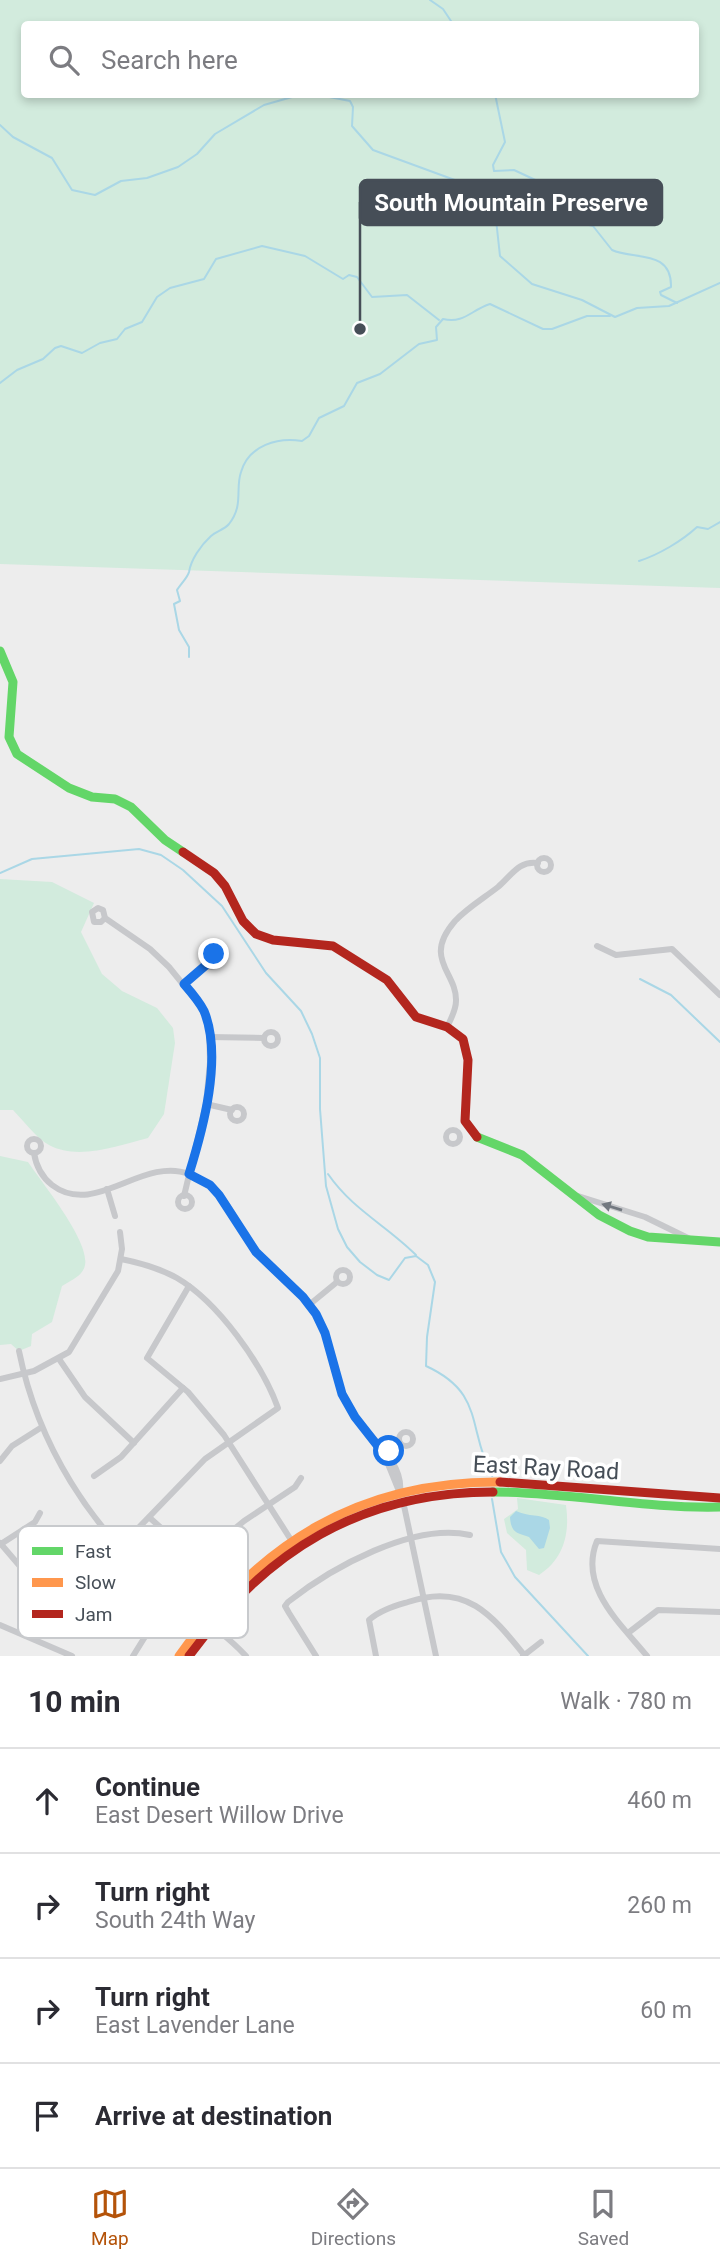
<!DOCTYPE html>
<html lang="en">
<head>
<meta charset="utf-8">
<style>
  :root { --surface:#fff; --page:#f7f7f7; --text:#2b2b33; --muted:#7c7c81; --line:#e1e1e2; --accent:#b45309 }
  body { margin:0; font-family:Roboto,sans-serif; background:var(--page); color:var(--text) }
  .stop { position:absolute; width:21px; height:21px; margin:-16px; border:5px solid #1a73e8; border-radius:50%; background:#fff }
  .stop.end { background:#1a73e8; border-color:#fff; box-shadow:0 2px 7px #0008 }
  .list { margin:0; padding:0; list-style:none }
  h2 { display:flex; justify-content:space-between; align-items:center; height:91px; margin:0; padding:0 28px; font-size:30px }
  h2 small { font-size:23px; font-weight:400; color:var(--muted) }
  .list li { display:grid; grid-template-columns:46px 1fr auto; gap:21px; align-items:center; box-sizing:border-box; height:105px; padding:0 28px; border-top:2px solid var(--line) }
  .list b { display:block; font-size:26px; white-space:nowrap }
  .list p { margin:0; font-size:23px; white-space:nowrap; color:var(--muted) }
  .list em { font-size:23px; font-style:normal; color:var(--muted) }
  .icon { flex:none; width:38px; height:38px; fill:none; stroke:currentColor; stroke-width:2; stroke-linecap:round; stroke-linejoin:round }
  .map { position:relative; flex:none; width:720px; height:1656px; overflow:hidden }
  .search { position:absolute; background:var(--surface); box-shadow:0 4px 10px #0003; left:21px; right:21px; top:21px; height:77px; display:flex; align-items:center; gap:18px; box-sizing:border-box; padding:0 24px; border-radius:7px; color:var(--muted); font-size:26px }
  .sheet { height:511px; background:var(--surface) }
  nav { display:flex; justify-content:space-around; align-items:center; box-sizing:border-box; height:98px; border-top:2px solid var(--line); background:var(--surface); font-size:19px; color:var(--muted) }
  nav a { display:grid; justify-items:center; gap:4px }
  nav .on { color:var(--accent) }
  .map>svg:first-child { display:block }
  .green { fill:#d2ebdd; fill-rule:evenodd }
  .water { fill:#aad7e6 }
  .lines { fill:none; stroke-linecap:round; stroke-linejoin:round }
  .stream { stroke:#aad7e6; stroke-width:2 }
  .street { stroke:#c7c8cb; stroke-width:6 }
  .fast { stroke:#63d668; stroke-width:9 }
  .slow { stroke:#ff974d; stroke-width:9 }
  .jam { stroke:#b3261e; stroke-width:9 }
  .oneway { fill:#737980 }
  .route { stroke:#1a73e8; stroke-width:9 }
  .labels { text-anchor:middle; dominant-baseline:central; stroke-width:7; stroke-linejoin:round; paint-order:stroke }
  .street-label { font-size:23px; fill:#464e57; stroke:#fff }
  .key { fill:#fff; stroke:#c8cacd; stroke-width:2 }
  .key-label { font-size:19px; fill:#464e57 }
  .leader { fill:none; stroke:#464e57; stroke-width:2.5 }
  .callout-dot { fill:#464e57; stroke:#fff; stroke-width:2.5 }
  .callout { fill:#464e57; stroke:#464e57; stroke-width:2.5 }
  .callout-label { font-size:24px; text-anchor:middle; font-weight:bold; fill:#fff }
</style>
</head>
<body>
<div class="map">
<svg width="720" height="1656" viewBox="0 0 720 1656">
  <rect width="100%" height="100%" fill="#ededed"/>
  <!-- green -->
  <g class="green">
    <path d="M0,0H720V588L0,564ZM24,24H696V94H24Z"/>
    <path d="M0,879L52,882L94,903L81,932L102,974L122,991L157,1008L173,1028L175,1043L164,1114L148,1138C120,1145 78,1161 49,1145C36,1138 24,1121 13,1110H0Z"/>
    <path d="M0,1156L28,1162C42,1183 90,1241 85,1265C83,1276 70,1281 62,1286L52,1322L32,1334L31,1346L19,1351L11,1344L0,1345Z"/>
    <path d="M517,1498L566,1505C570,1533 564,1559 539,1575L527,1570L526,1550L507,1533L504,1519L518,1509Z"/>
  </g>
  <!-- water -->
  <path class="water" d="M516,1511C528,1517 542,1514 549,1520L550,1528L544,1548L539,1549L529,1537C517,1533 511,1533 510,1517Z"/>
  <g class="lines">
    <!-- stream -->
    <g class="stream">
      <polyline points="430,0 443,9 453,24"/>
      <path d="M495,94L505,142L493,165L494,171L514,170L561,192L565,219L593,226L612,250C634,260 672,249 671,287L660,292L661,295L677,303"/>
      <polyline points="0,125 13,137 52,158 72,190 95,195 121,181 147,178 178,167 197,154 215,134 264,105 292,97 319,95 350,101 353,107 352,126 373,150 482,190 494,201 500,256 532,284 582,300 615,317 637,308 669,306 720,283"/>
      <polyline points="0,383 17,370 43,359 55,348 61,346 82,353 100,343 117,339 125,329 142,322 157,297 170,288 204,279 216,259 262,246 305,256 343,279 349,275 357,277 372,297 407,295 439,320"/>
      <path d="M639,561C658,555 682,541 697,527L708,529L720,522"/>
      <path d="M189,657V647L179,630L174,604L180,601L177,590C180,585 188,577 189,572C191,560 200,546 211,536C216,531 224,530 229,524C244,505 235,489 241,472C249,445 278,437 302,441L309,436L319,418L344,406L357,383L380,374L419,344L437,340L436,327L443,319C464,324 471,310 490,304L543,329H552L587,316H610"/>
      <path d="M0,873L32,859L139,849L161,855L183,870L222,906L266,973L301,1011L312,1034L320,1058V1109L326,1186L338,1229L347,1247L360,1262L377,1275L389,1280L405,1258L416,1256L428,1265L435,1282L427,1337L426,1366C485,1393 467,1428 492,1476"/>
      <polyline points="640,979 671,995 720,1042"/>
      <path d="M328,1174C353,1210 386,1225 416,1255"/>
      <polyline points="492,1499 501,1552 515,1577 588,1656"/>
    </g>
    <!-- street -->
    <g class="street">
      <circle cx="544" cy="865" r="7"/>
      <polyline points="105,918 101,922 94,922 92,912 98,908 103,910 105,918 150,949 169,967 203,1009 209,1028 210,1062 206,1104 184,1196"/>
      <polyline points="597,946 616,955 672,949 720,995"/>
      <circle cx="211" cy="960" r="7"/>
      <polyline points="184,984 206,965"/>
      <path d="M447,1027C451,1019 456,1010 456,1001C457,972 422,959 455,921C467,908 484,898 498,887C511,876 519,860 538,863"/>
      <circle cx="271" cy="1039" r="7"/>
      <polyline points="209,1037 264,1038"/>
      <polyline points="206,1104 232,1110"/>
      <circle cx="237" cy="1114" r="7"/>
      <circle cx="453" cy="1137" r="7"/>
      <circle cx="34" cy="1146" r="7"/>
      <path d="M34,1153C36,1166 42,1177 52,1185C95,1218 142,1156 189,1174C196,1177 205,1181 212,1187C232,1205 240,1232 256,1252C275,1276 304,1290 318,1318C333,1347 333,1380 349,1408C364,1434 404,1459 400,1492"/>
      <polyline points="107,1189 115,1216"/>
      <circle cx="185" cy="1202" r="7"/>
      <polyline points="578,1196 645,1217 688,1238"/>
      <circle cx="343" cy="1277" r="7"/>
      <polyline points="189,1286 147,1358 188,1392 224,1435 293,1543"/>
      <polyline points="309,1305 337,1282"/>
      <path d="M19,1351C38,1445 90,1527 163,1589C190,1611 222,1630 246,1656"/>
      <polyline points="59,1359 85,1397 134,1443"/>
      <polyline points="0,1379 34,1371 69,1352 118,1271 122,1249 120,1232"/>
      <circle cx="406" cy="1439" r="7"/>
      <polyline points="384,1454 399,1491"/>
      <polyline points="384,1454 400,1443"/>
      <polyline points="0,1461 12,1446 42,1427"/>
      <polyline points="94,1476 121,1457 183,1388"/>
      <polyline points="403,1501 436,1656"/>
      <polyline points="150,1518 197,1560 244,1521 295,1487 301,1478"/>
      <polyline points="0,1543 24,1571 150,1625"/>
      <polyline points="1,1544 35,1522 40,1513"/>
      <path d="M119,1548L205,1459L278,1408C262,1364 218,1302 177,1278C159,1268 141,1263 121,1259"/>
      <polyline points="66,1590 81,1568"/>
      <polyline points="0,1625 72,1656"/>
      <polyline points="628,1633 658,1610 720,1612"/>
      <polyline points="133,1656 171,1595"/>
      <path d="M316,1656L289,1613L285,1606L288,1602C331,1568 413,1522 470,1535"/>
      <path d="M376,1656L369,1620C380,1610 395,1606 408,1602C466,1582 492,1615 525,1656"/>
      <polyline points="523,1656 541,1642"/>
      <path d="M647,1656C621,1624 578,1587 597,1541L720,1549"/>
    </g>
    <!-- fast -->
    <g class="fast">
      <polyline points="0,651 13,682 9,737 17,754 69,788 92,797 115,799 131,807 165,840 183,852"/>
      <polyline points="477,1137 522,1155 599,1215 630,1231 648,1237 720,1242"/>
      <path d="M493,1492C569,1492 644,1509 720,1507"/>
    </g>
    <!-- slow -->
    <path class="slow" d="M179,1656C260,1543 359,1481 500,1482"/>
    <!-- jam -->
    <g class="jam">
      <polyline points="183,852 214,873 225,886 243,921 256,934 273,940 333,946 387,980 416,1017 447,1027 463,1039 468,1060 465,1121 477,1137"/>
      <polyline points="500,1482 720,1498"/>
      <path d="M189,1656C266,1551 360,1492 493,1492"/>
    </g>
  </g>
  <!-- one-way arrows -->
  <defs><path id="oneway-solid" d="M-6-.8H1V-3.2L6.5 0L1 3.2V.8H-6Z" transform="scale(1.75)"/></defs>
  <use class="oneway" href="#oneway-solid" transform="translate(612 1207) rotate(-163)"/>
  <g class="lines">
    <!-- route -->
    <path class="route" d="M214,954L205,957L206,965L184,984C191,992 199,1001 204,1011C223,1057 203,1129 189,1174L210,1185L219,1195L256,1252L303,1297L316,1314L325,1333L342,1394L355,1417L384,1454L389,1451"/>
  </g>
  <g class="labels">
    <!-- street labels -->
    <g class="street-label">
      <text transform="translate(546 1468) rotate(3)">East Ray Road</text>
    </g>
  </g>
  <!-- legend -->
  <rect x="18" y="1526" width="230" height="112" rx="10" class="key"/>
  <rect x="32" y="1547" width="31" height="8" fill="#63d668"/>
  <rect x="32" y="1578" width="31" height="9" fill="#ff974d"/>
  <rect x="32" y="1610" width="31" height="8" fill="#b3261e"/>
  <g class="key-label">
    <text x="75" y="1558">Fast</text>
    <text x="75" y="1589">Slow</text>
    <text x="75" y="1621">Jam</text>
  </g>
  <!-- callouts -->
  <path class="leader" d="M360 329L360 202"/>
  <circle class="callout-dot" cx="360" cy="329" r="7"/>
  <rect class="callout" x="360" y="180" width="302" height="45" rx="7"/>
  <g class="callout-label">
    <text x="511" y="211">South Mountain Preserve</text>
  </g>
</svg>
<div class="stop" style="left:389px;top:1451px"></div>
<div class="stop end" style="left:214px;top:954px"></div>
<div class="search"><svg class="icon" aria-label="search" viewBox="0 0 24 24"><circle cx="10" cy="10" r="6"/><path d="M15 15l6 6"/></svg>Search here</div>
</div>
<section class="sheet">
<h2>10 min<small>Walk · 780 m</small></h2>
<ul class="list">
<li><svg class="icon" aria-label="ahead" viewBox="0 0 24 24"><path d="M12 20V5M6 11l6-6 6 6"/></svg><div><b>Continue</b><p>East Desert Willow Drive</p></div><em>460 m</em></li>
<li><svg class="icon" aria-label="right" viewBox="0 0 24 24"><path d="M7 20v-9h11M14 6l5 5-5 5"/></svg><div><b>Turn right</b><p>South 24th Way</p></div><em>260 m</em></li>
<li><svg class="icon" aria-label="right" viewBox="0 0 24 24"><path d="M7 20v-9h11M14 6l5 5-5 5"/></svg><div><b>Turn right</b><p>East Lavender Lane</p></div><em>60 m</em></li>
<li><svg class="icon" aria-label="arrive" viewBox="0 0 24 24"><path d="M6 21V4h12l-3 4 3 4H6"/></svg><div><b>Arrive at destination</b></div></li>
</ul>
</section>
<nav>
<a class="on"><svg class="icon" aria-label="map" viewBox="0 0 24 24"><path d="M3 6l6-2 6 2 6-2v14l-6 2-6-2-6 2zM9 4v14M15 6v14"/></svg>Map</a>
<a><svg class="icon" aria-label="directions" viewBox="0 0 24 24"><path d="M12 3l9 9-9 9-9-9zM9 14v-3h6M13 9l2 2-2 2"/></svg>Directions</a>
<a><svg class="icon" aria-label="saved" viewBox="0 0 24 24"><path d="M7 4h10v16l-5-4-5 4z"/></svg>Saved</a>
</nav>
</body>
</html>
